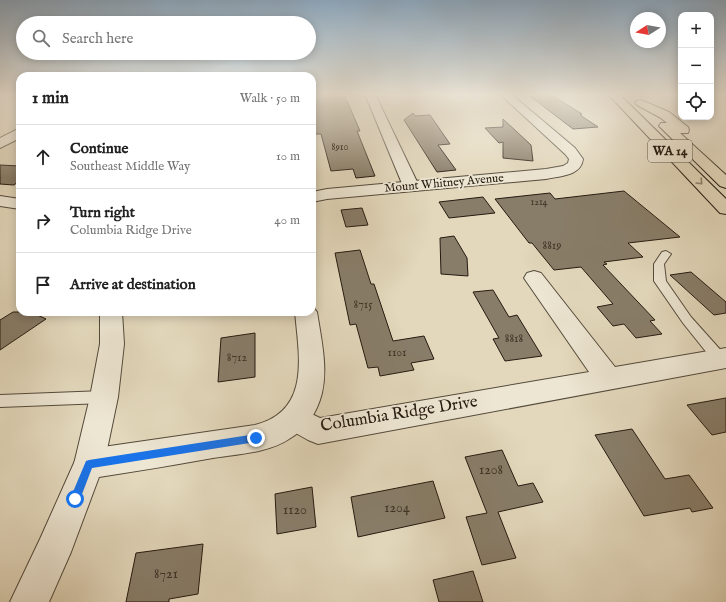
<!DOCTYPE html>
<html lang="en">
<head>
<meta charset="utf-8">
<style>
  :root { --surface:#fff; --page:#f6f6f6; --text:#222; --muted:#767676; --line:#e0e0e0 }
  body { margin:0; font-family:"IM FELL English",serif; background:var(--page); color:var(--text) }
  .controls { position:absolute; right:12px; top:12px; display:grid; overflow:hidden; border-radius:8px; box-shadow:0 2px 10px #0003 }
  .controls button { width:36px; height:36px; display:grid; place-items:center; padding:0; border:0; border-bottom:1px solid var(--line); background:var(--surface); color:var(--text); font:20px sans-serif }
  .compass { position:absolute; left:630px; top:12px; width:36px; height:36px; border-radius:50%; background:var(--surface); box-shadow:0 2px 10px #0003; rotate:259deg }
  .stop { position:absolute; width:12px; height:12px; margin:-9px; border:3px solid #1a73e8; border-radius:50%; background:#fff }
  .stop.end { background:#1a73e8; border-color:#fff; box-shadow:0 1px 4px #0008 }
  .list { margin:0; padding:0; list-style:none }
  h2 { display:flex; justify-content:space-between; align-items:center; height:52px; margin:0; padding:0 16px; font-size:17px }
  h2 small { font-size:13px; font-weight:400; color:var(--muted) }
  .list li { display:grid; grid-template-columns:26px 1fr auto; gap:12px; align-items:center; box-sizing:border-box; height:64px; padding:0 16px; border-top:1px solid var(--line) }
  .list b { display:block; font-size:15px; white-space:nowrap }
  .list p { margin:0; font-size:13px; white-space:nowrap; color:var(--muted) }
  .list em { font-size:13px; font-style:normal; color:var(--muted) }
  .icon { flex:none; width:22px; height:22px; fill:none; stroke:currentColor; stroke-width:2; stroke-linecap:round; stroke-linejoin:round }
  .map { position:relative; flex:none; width:726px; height:602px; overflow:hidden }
  .search { position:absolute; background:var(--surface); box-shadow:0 2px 10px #0003; left:16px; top:16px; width:300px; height:44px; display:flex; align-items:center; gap:10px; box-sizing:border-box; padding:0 14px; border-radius:22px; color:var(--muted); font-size:15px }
  .panel { position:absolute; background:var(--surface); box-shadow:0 2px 10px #0003; left:16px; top:72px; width:300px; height:244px; border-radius:12px }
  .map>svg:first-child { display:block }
  .building { fill:#887d69; stroke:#251a10 }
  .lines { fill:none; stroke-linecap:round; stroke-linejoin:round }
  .service-casing { stroke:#544a3b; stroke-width:2 }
  .minor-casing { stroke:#544a3b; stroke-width:2 }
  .tertiary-casing { stroke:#544a3b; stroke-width:2 }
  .motorway-casing { stroke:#251a10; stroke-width:2 }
  .service { fill:#ede6d3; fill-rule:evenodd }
  .minor { fill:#ede6d3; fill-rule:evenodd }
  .tertiary { fill:#ede6d3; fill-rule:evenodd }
  .motorway { fill:#e3d8bc; fill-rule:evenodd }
  .oneway { stroke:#8e826f }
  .route { fill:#1a73e8 }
  .labels { text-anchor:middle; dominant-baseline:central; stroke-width:3.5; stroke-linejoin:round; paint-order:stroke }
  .far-number-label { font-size:10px; fill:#3e3326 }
  .far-street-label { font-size:12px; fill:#251a10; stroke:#ede6d3 }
  .number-label { font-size:12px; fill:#3e3326 }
  .shield { fill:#ede6d3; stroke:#61574a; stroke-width:1 }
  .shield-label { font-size:13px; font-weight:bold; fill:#251a10 }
  .near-number-label { font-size:14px; fill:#3e3326 }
  .near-street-label { font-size:17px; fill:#251a10; stroke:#ede6d3 }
</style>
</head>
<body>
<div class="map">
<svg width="726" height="602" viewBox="0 0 726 602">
  <rect width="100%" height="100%" fill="#e3d8bc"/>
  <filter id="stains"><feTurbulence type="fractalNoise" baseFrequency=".005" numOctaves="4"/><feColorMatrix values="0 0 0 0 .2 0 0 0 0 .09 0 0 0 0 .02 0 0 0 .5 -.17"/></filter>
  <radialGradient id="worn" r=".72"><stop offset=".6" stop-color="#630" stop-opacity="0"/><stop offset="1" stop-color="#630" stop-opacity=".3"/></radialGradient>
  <!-- building -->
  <g class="building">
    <polygon points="344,94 360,131 357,131 375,176 356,178 353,169 331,171 321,134 312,134 312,95"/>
    <polygon points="532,94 550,94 582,114 580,115 598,127 573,129 530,96"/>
    <polygon points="413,113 415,116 430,115 450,144 438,145 456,170 437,172 404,120"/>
    <polygon points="503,119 531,145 533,161 503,158 503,142 499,143 485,128 503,127"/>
    <polygon points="0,165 20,166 20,180 14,185 0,184"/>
    <polygon points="624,191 680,237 628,243 643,257 604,262 607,264 603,265 655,320 650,321 662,334 636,338 624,324 613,326 597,307 613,304 581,267 554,270 532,243 529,243 495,199 550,193 555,199"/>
    <polygon points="483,197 495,213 449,218 439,202"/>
    <polygon points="362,208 368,225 346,227 341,210"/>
    <polygon points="454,236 467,258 468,276 441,274 440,238"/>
    <polygon points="360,250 371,284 374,284 393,341 424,336 434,359 411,363 414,370 380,376 378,367 368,368 356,324 350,325 335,253"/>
    <polygon points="691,272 726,302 726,313 714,315 670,275"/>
    <polygon points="493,290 509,317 517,315 542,356 505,361 493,339 499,338 473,292"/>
    <polygon points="13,312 31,312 46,319 0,350 0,320"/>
    <polygon points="255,333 255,377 218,382 221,338"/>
    <polygon points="726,398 726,432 712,435 687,405"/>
    <polygon points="632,429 665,479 689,475 713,508 692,512 690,508 644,516 595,435"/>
    <polygon points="502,450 518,486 533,483 543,502 498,512 516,558 482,565 466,517 487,513 465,457"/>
    <polygon points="433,481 445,518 358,537 351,497"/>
    <polygon points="312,487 316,527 277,534 275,494"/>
    <polygon points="203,544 198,594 169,599 169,602 126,602 136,553"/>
    <polygon points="473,571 483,602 439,602 433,580"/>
  </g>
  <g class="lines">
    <defs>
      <g id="service">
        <polygon points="666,251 671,254 664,264 666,281 691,317 725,355 725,363 720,364 715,363 683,323 654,281 654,264 662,252"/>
        <polygon points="104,391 109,393 111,397 109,401 104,403 0,407 0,395"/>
      </g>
      <g id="minor">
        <polygon points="365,94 375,94 419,186 417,189 411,191 405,189 403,186"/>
        <polygon points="20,128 20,138 0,148 0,138"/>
        <polygon points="0,196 20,199 20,209 0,206"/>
        <polygon points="534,271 541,273 615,367 726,348 726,368 318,444 308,440 285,427 281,418 285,409 295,406 320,418 589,372 524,278 527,273"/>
        <polygon points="100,312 122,312 124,344 118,397 104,464 100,474 89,479 78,474 74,464 90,397 100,344"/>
      </g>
      <g id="tertiary">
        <path d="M500,94H511L575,148L583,159C581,176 560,176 546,179L327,199L312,202V192L327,189L546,169L563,166L568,163L569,159L565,154Z"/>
        <path d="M312,306L317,312C321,338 328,367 322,393C317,413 306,429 289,439C268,453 238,454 213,458C175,465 137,471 99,477L71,552L49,602H10L40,539L78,454L89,449L255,425C311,411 299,356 295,312H312Z"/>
      </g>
      <g id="motorway">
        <polygon points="608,94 619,94 726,199 726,214 720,213"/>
        <polygon points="641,100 669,112 688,127 689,130 688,133 680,133 726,175 726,188 720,186 659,126 661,123 667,123 661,118 637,105 635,103 637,101"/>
      </g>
    </defs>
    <!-- service casing -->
    <use href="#service" class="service-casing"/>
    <!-- minor casing -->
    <use href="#minor" class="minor-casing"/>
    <!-- tertiary casing -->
    <use href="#tertiary" class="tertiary-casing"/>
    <!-- motorway casing -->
    <use href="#motorway" class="motorway-casing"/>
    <!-- service -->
    <use href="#service" class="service"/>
    <!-- minor -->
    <use href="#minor" class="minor"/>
    <!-- tertiary -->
    <use href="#tertiary" class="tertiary"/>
    <!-- motorway -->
    <use href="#motorway" class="motorway"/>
  </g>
  <!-- one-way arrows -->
  <defs><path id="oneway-chevron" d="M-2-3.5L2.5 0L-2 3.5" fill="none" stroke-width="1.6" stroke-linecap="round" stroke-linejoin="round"/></defs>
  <use class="oneway" href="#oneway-chevron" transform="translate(700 182) rotate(46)"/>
  <!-- sky -->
  <linearGradient id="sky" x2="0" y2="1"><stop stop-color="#8ca8bf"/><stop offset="0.53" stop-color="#f2ede1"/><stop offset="1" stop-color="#f2ede1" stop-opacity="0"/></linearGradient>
  <rect width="726" height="178" fill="url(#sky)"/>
  <!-- route -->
  <polygon class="route" points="256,434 259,436 260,438 259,441 256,442 92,468 79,502 75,503 72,502 70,499 86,461 89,460"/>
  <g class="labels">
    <!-- far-number labels -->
    <g class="far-number-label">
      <text x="340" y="147">8910</text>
      <text x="539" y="202">1214</text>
    </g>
    <!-- far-street labels -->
    <g class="far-street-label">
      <text transform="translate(444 183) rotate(-5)">Mount Whitney Avenue</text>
    </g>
    <!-- number labels -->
    <g class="number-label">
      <text x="552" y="245">8819</text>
      <text x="363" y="304">8715</text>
      <text x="514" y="338">8818</text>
      <text x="397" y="352">1101</text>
      <text x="237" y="357">8712</text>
    </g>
    <!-- shield labels -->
    <rect class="shield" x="648" y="140" width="44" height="22" rx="3"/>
    <g class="shield-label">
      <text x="670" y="151">WA 14</text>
    </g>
    <!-- near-number labels -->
    <g class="near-number-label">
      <text x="491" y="470">1208</text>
      <text x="397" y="508">1204</text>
      <text x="295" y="510">1120</text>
      <text x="166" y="574">8721</text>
    </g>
    <!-- near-street labels -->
    <g class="near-street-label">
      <text transform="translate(399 414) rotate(-9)">Columbia Ridge Drive</text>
    </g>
  </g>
  <rect width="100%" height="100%" filter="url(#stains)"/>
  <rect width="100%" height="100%" fill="url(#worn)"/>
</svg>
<div class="controls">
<button>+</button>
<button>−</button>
<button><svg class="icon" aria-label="locate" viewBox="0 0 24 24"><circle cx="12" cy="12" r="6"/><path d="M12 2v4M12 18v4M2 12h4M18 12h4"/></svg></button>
</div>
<svg class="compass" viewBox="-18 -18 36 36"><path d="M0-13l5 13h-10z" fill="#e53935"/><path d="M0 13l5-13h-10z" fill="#767676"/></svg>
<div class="stop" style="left:75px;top:499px"></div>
<div class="stop end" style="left:256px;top:438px"></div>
<div class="search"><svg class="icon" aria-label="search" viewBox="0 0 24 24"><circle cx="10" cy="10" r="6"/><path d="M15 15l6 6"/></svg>Search here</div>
<section class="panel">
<h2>1 min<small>Walk · 50 m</small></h2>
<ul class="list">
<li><svg class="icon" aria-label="ahead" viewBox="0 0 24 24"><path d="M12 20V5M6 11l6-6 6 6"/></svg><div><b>Continue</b><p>Southeast Middle Way</p></div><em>10 m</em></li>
<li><svg class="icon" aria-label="right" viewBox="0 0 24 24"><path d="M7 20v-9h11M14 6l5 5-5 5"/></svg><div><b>Turn right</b><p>Columbia Ridge Drive</p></div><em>40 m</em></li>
<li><svg class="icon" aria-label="arrive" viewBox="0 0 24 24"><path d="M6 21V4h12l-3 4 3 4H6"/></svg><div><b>Arrive at destination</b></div></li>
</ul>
</section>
</div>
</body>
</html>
